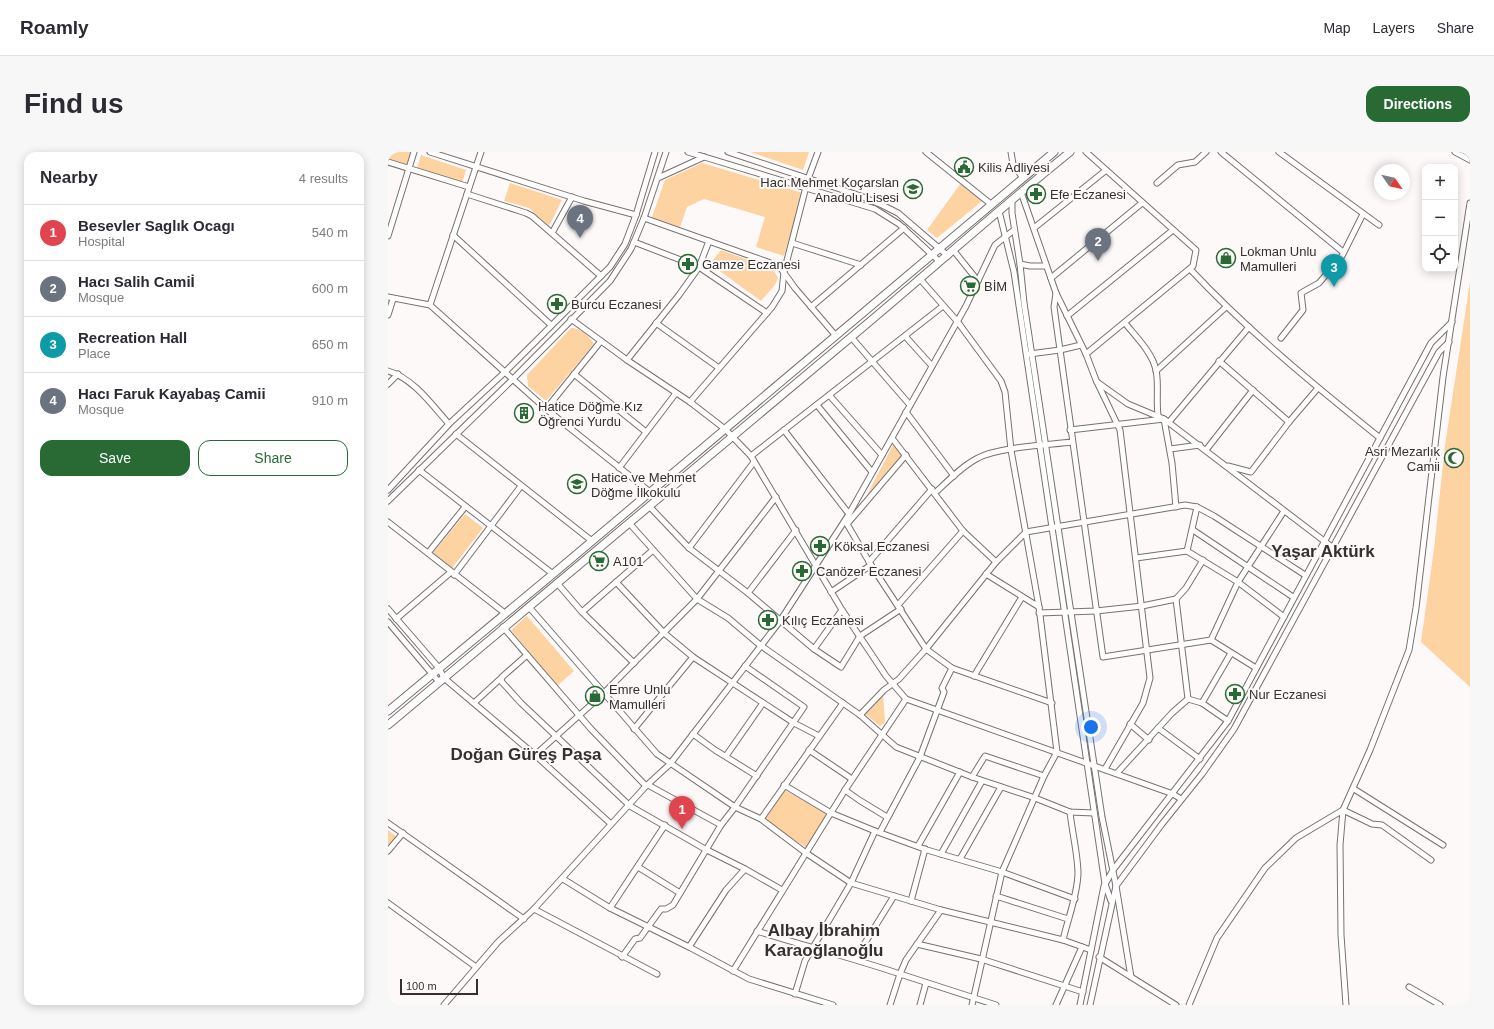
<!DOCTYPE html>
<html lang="en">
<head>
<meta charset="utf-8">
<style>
  :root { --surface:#fff; --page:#f7f7f7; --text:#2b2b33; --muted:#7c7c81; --line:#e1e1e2; --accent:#296a34 }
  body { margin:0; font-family:Arial,sans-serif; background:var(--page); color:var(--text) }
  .controls { position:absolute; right:12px; top:12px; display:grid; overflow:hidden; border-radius:8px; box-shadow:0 2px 10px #0003 }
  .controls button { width:36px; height:36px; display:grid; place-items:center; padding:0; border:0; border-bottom:1px solid var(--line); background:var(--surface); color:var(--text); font:20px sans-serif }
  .compass { position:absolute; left:986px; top:12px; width:36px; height:36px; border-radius:50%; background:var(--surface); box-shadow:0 2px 10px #0003; rotate:124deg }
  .scale { position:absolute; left:12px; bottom:10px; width:78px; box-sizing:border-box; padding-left:4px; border:2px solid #343030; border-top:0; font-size:11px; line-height:14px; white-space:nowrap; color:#343030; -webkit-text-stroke:3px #fef9f9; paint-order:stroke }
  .you { position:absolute; left:703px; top:575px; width:14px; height:14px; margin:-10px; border:3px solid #fff; border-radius:50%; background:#1a73e8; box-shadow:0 0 0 6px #1a73e833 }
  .badge { display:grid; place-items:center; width:26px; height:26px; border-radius:50%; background:var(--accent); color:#fff; font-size:13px; font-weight:700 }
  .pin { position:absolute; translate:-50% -33px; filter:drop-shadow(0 1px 2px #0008) }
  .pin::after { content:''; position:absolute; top:21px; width:14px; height:12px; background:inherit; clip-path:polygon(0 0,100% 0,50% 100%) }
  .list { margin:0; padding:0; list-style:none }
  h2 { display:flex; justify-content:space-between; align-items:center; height:52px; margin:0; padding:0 16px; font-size:17px }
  h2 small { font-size:13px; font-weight:400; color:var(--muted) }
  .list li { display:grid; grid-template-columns:26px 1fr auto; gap:12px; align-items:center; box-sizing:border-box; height:56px; padding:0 16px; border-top:1px solid var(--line) }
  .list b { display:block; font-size:15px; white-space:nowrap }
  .list p { margin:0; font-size:13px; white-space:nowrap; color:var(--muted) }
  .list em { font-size:13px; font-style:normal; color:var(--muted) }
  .actions { display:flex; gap:8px; padding:12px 16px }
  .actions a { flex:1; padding:9px 0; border:1px solid var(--accent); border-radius:12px; text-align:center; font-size:14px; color:var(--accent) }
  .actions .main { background:var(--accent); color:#fff }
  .icon { flex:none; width:22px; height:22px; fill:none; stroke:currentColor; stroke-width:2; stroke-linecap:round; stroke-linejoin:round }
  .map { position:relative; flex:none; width:1082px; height:853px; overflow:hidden; border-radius:12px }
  header { display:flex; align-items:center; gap:24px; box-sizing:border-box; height:56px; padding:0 20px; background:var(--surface); border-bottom:1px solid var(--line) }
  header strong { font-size:19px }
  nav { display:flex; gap:22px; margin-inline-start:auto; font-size:14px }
  .intro { display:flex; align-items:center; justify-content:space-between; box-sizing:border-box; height:96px; padding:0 24px }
  h1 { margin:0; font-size:28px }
  .button { padding:10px 18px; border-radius:12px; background:var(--accent); color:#fff; font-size:14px; font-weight:700 }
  main { display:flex; gap:24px; padding:0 24px }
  aside { flex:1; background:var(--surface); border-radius:12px; box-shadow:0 2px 10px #0003 }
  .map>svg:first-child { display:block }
  .green { fill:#fcd3a1 }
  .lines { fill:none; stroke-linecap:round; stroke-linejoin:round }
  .minor-casing { stroke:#79706f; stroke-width:7 }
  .major-casing { stroke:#79706f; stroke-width:9 }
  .minor { stroke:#fff; stroke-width:5 }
  .major { stroke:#fff; stroke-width:7 }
  .labels { text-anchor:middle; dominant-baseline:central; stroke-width:4; stroke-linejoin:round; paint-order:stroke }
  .poi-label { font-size:13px; fill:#343030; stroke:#fef9f9; text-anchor:start }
  .district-label { font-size:17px; font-weight:bold; fill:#343030; stroke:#fef9f9 }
</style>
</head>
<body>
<header>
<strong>Roamly</strong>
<nav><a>Map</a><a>Layers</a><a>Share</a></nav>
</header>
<div class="intro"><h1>Find us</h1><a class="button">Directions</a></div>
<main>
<aside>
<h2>Nearby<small>4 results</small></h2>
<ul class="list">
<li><span class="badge" style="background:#e0444e">1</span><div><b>Besevler Saglık Ocagı</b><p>Hospital</p></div><em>540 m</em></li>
<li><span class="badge" style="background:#6b7280">2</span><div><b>Hacı Salih Camiİ</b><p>Mosque</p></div><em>600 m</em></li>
<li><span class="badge" style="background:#0f9aa8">3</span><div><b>Recreation Hall</b><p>Place</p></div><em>650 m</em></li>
<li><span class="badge" style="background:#6b7280">4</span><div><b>Hacı Faruk Kayabaş Camii</b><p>Mosque</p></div><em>910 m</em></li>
</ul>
<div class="actions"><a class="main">Save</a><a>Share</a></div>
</aside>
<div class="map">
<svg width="1082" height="853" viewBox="0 0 1082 853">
  <rect width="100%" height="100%" fill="#fef9f9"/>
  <!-- green -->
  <g class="green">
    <polygon points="1,0 23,0 18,14 0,8"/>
    <polygon points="362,0 421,0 415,18"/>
    <polygon points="33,3 78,18 74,31 29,16"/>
    <polygon points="314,11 415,41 396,104 368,95 377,65 316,47 299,55 292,75 264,65 277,28"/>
    <polygon points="122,31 174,48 161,74 141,56 116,49"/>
    <polygon points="573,31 594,49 549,86 539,78"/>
    <polygon points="333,98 385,117 390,126 387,133 373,149 322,112"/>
    <polygon points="1082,130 1082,535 1033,490 1046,397 1057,293"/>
    <path d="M183,176C190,175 203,185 206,192L158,249L140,234L139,223Z"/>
    <polygon points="506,291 515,302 479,343"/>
    <polygon points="77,362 95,376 64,416 45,401"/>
    <polygon points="139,464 186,519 169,534 123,478"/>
    <polygon points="495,541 497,570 492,574 477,562"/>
    <polygon points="396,638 443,663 422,698 375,668"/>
    <polygon points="0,678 9,685 0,695"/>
  </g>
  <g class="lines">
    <defs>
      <g id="minor">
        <polyline points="42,0 196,49 248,63"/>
        <polyline points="300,0 487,57 511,72 552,110"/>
        <polyline points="340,0 470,43 494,53 510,61 560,104"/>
        <polyline points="538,0 604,53"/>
        <polyline points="623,0 625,12 635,26"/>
        <polyline points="698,0 808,98 805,114 698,202"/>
        <polyline points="833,0 955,100"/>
        <polyline points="891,0 991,73"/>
        <polyline points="1067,0 1082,8"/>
        <polyline points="0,10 81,35"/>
        <polyline points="270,26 316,5"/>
        <polyline points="769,31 790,13 807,10 818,0"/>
        <polyline points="633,40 668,141 698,202 708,228 732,278 762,526 755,551 717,617"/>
        <polyline points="79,42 138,61 144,64 213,124"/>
        <polyline points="624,48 624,61 632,112 636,151 714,665 728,734 743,825"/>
        <polyline points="611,59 626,120 717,732 723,749"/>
        <polyline points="256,66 391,114 407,136 448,184"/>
        <polyline points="646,76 717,19"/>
        <polyline points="164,81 184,45"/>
        <polyline points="65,83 163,173"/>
        <polyline points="0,84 26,0"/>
        <polyline points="246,90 311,115 379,161"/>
        <polyline points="404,91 473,113"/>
        <polyline points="566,99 590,129"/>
        <polyline points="632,112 642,114 658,114"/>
        <path d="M802,117C860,179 926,233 992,286"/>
        <polyline points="663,126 754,51"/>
        <polyline points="532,127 569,169 613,229 617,240 623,298 651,455 669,600 656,624 614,720 584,853"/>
        <polyline points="668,141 666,155 715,505 823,488 850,430 896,359"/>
        <polyline points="0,145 42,153 158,257 262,340"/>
        <polyline points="42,153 93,0"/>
        <polyline points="423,155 516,76"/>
        <polyline points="0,163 5,147"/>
        <polyline points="679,164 785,78"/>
        <polyline points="183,167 239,208 302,250 337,277 363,304 454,458 498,524 518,547 785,642 793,647"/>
        <polyline points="268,171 331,216"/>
        <path d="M737,171C748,185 764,200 768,218C771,232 768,248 770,263"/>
        <polyline points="517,184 544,214"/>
        <polyline points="463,185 522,253"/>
        <polyline points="893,186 915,158 913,141 931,131 954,104 975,62"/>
        <polyline points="641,202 672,198 693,193"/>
        <polyline points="239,208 291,143 311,115 321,89"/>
        <polyline points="831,209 901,270"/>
        <path d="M0,219C25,226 44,253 61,272"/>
        <polyline points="768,219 838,155"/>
        <polyline points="186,222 258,280"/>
        <polyline points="709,230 740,252 776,267 944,395"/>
        <polyline points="0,232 10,222"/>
        <polyline points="442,244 494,303"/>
        <polyline points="302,250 384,155 394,139 396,120 420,27 430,0"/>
        <polyline points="429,253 484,320"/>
        <polyline points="158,257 213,189"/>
        <polyline points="518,260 566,324"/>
        <polyline points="781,270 861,175"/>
        <polyline points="396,278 461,362 459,372 483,413 538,497 564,516 664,551"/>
        <polyline points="682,278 776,267 784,311 788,355"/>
        <polyline points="68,282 204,389"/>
        <polyline points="504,286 575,379 608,410"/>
        <polyline points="782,297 812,293"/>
        <polyline points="818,298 865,238"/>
        <polyline points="363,304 555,154"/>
        <polyline points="840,314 863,320 901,270 930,236"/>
        <polyline points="231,316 288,241"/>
        <polyline points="31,318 165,422"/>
        <polyline points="0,338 61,272 117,220 222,115 237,92 248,63 267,0"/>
        <path d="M547,341C560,329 574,314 590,306C610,295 660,293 684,290"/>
        <polyline points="0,349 125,227 222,129 243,97 256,66 278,0"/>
        <polyline points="261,354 301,396 360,441 426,497 453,515 472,484 513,457"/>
        <polyline points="0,370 118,462"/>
        <polyline points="460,371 518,303"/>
        <polyline points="242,372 309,447 340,466 372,493 472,563 508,595 584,625 647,646 682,660 706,661"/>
        <polyline points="805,378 905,445"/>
        <polyline points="301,396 366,310"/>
        <polyline points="799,399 809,355"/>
        <polyline points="40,401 77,355"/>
        <polyline points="748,406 799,399 850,430 896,465"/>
        <polyline points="481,410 544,337"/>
        <polyline points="598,422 651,455"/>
        <polyline points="66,423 133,334"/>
        <polyline points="228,430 276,481 305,505 406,571 431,584"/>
        <polyline points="169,431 194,460"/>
        <polyline points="443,440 483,413"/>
        <polyline points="360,441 408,378"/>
        <polyline points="510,453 575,379"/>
        <polyline points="141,455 269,602 347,655 373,667 418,701 463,731 553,758 675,788 703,798"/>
        <polyline points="0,457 51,516 56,526 147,603 223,672"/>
        <polyline points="651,461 708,459 754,454 788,447 798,436 815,408"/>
        <polyline points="8,467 63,420"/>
        <polyline points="0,470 51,530"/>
        <polyline points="115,475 203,577 258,634"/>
        <polyline points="823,488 868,516"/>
        <polyline points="426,497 454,458"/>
        <polyline points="139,503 114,525 113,529 133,551 242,654 317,697 357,717 394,738"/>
        <polyline points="246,511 194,460 265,398"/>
        <polyline points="586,524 634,445"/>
        <polyline points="800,547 814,551 840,569"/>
        <polyline points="86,551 112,527"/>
        <polyline points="814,551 843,501"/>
        <polyline points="472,563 496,538 511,527 538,497 608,410 638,380 797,353 809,355 826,364 917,423"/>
        <polyline points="742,572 761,588"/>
        <polyline points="770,576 812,607"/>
        <polyline points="246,577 305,505"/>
        <polyline points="305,582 327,598 369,624"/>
        <polyline points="421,598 464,627"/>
        <polyline points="147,603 215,542 309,447 388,345"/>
        <polyline points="338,604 375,551"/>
        <polyline points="729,621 784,561 800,547 788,447"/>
        <polyline points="584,625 597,604 656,624"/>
        <polyline points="260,633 333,673"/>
        <polyline points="396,633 443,661 487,679 539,698 614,720 687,747"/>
        <polyline points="966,637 1055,693"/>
        <polyline points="457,638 471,648 499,665"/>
        <polyline points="373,667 455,551"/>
        <polyline points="0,671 136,767"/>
        <polyline points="492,680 532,605 556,540 554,536 564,516"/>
        <polyline points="530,694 572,620"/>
        <polyline points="0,699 15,681"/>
        <polyline points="553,702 594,629"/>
        <polyline points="572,707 613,635"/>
        <polyline points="250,715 292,741"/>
        <polyline points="175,727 222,756 301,795 338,738 357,717"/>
        <polyline points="608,744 680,767"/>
        <polyline points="523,749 537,697"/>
        <polyline points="0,751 88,815"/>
        <polyline points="222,756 277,673"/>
        <polyline points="146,757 269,822"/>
        <polyline points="553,758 518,808 512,822 608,853"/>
        <path d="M369,779C417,794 465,806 512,822L502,853"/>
        <path d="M675,788C680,766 689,745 690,722C690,703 684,680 682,660"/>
        <polyline points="529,792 593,807 695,840"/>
        <polyline points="301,795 361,827 445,853"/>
        <polyline points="234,805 247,787 252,786 273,757 278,757 285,753 333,673 347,655 416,555 357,514"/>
        <polyline points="711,805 788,853"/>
        <polyline points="467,807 506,744"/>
        <polyline points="345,819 457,638 518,547"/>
        <polyline points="1021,835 1052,853"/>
        <polyline points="407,842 417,809 463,731 487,679"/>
        <polyline points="56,853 110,790 146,757 258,634 282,612 392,469 461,362 578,154 607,93 626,78"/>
        <polyline points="532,853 538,831"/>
        <polyline points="668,853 694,795"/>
        <polyline points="692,853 716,734 725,718 840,569 1043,191 1064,170"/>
        <polyline points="702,853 728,734 774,672 814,622 846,577 1051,200 1061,190"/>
        <polyline points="801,853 829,786 877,716 908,686 955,658 984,672 994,673 1043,708"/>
        <polyline points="958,853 953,783 952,693 955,658 982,598 1021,498 1028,456 1055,225 1082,51"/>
      </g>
      <g id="major">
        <polyline points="0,559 165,422 666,0"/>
        <path d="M0,573C158,441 316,308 474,176C543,118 611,57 682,0"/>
      </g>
    </defs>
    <!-- minor casing -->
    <use href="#minor" class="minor-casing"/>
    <!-- major casing -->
    <use href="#major" class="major-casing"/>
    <!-- minor -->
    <use href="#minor" class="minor"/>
    <!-- major -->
    <use href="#major" class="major"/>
  </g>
  <!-- icons -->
  <defs>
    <symbol id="civic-ring" viewBox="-11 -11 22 22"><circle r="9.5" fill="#fef9f9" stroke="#296a34" stroke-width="1.5"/><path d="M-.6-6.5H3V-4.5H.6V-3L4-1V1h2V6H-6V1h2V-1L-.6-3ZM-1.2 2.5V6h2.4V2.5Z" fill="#296a34"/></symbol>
    <symbol id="school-ring" viewBox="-11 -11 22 22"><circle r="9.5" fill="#fef9f9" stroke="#296a34" stroke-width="1.5"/><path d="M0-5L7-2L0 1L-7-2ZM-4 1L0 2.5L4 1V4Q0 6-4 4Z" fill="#296a34"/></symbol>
    <symbol id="pharmacy-ring" viewBox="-11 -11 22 22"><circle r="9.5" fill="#fef9f9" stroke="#296a34" stroke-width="1.5"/><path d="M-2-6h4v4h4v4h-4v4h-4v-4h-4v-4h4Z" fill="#296a34"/></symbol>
    <symbol id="shop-ring" viewBox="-11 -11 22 22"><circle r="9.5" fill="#fef9f9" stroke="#296a34" stroke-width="1.5"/><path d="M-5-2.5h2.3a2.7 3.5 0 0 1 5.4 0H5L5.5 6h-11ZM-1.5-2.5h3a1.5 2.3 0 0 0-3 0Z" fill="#296a34"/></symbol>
    <symbol id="supermarket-ring" viewBox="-11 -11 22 22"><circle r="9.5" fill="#fef9f9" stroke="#296a34" stroke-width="1.5"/><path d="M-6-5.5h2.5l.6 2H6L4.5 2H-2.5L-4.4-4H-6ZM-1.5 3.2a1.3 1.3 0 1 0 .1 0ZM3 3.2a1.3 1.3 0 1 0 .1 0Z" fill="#296a34"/></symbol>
    <symbol id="building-ring" viewBox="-11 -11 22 22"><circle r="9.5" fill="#fef9f9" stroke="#296a34" stroke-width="1.5"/><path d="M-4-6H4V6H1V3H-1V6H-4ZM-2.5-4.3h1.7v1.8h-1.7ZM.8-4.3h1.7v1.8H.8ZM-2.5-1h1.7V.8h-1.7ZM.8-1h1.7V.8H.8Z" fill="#296a34"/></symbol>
    <symbol id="mosque-ring" viewBox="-11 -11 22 22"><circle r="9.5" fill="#fef9f9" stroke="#296a34" stroke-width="1.5"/><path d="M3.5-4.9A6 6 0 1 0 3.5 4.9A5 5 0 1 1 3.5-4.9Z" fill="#296a34"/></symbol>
  </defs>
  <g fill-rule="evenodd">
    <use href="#civic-ring" x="565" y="4" width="22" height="22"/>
    <use href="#school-ring" x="514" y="26" width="22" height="22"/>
    <use href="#pharmacy-ring" x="637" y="31" width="22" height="22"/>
    <use href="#shop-ring" x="827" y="95" width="22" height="22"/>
    <use href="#pharmacy-ring" x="289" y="101" width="22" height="22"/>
    <use href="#supermarket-ring" x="571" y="123" width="22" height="22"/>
    <use href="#pharmacy-ring" x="158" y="141" width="22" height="22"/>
    <use href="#building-ring" x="125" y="250" width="22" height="22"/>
    <use href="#mosque-ring" x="1055" y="295" width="22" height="22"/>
    <use href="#school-ring" x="178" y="321" width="22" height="22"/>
    <use href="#pharmacy-ring" x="421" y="383" width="22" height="22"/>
    <use href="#supermarket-ring" x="200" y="398" width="22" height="22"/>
    <use href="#pharmacy-ring" x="403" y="408" width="22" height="22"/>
    <use href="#pharmacy-ring" x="369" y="457" width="22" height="22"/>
    <use href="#pharmacy-ring" x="836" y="531" width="22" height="22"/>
    <use href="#shop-ring" x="196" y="533" width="22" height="22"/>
  </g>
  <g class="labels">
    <!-- poi labels -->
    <g class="poi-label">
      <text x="590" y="15">Kilis Adliyesi</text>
      <text x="511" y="30" text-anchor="end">Hacı Mehmet Koçarslan<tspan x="511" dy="15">Anadolu Lisesi</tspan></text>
      <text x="662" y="42">Efe Eczanesi</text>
      <text x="852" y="99">Lokman Unlu<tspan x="852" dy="15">Mamulleri</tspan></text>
      <text x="314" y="112">Gamze Eczanesi</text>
      <text x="596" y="134">BİM</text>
      <text x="183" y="152">Burcu Eczanesi</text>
      <text x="150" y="254">Hatice Döğme Kız<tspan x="150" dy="15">Öğrenci Yurdu</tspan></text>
      <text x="1052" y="299" text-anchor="end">Asri Mezarlık<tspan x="1052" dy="15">Camii</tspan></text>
      <text x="203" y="325">Hatice ve Mehmet<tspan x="203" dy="15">Döğme İlkokulu</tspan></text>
      <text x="446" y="394">Köksal Eczanesi</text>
      <text x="225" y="409">A101</text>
      <text x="428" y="419">Canözer Eczanesi</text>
      <text x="394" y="468">Kılıç Eczanesi</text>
      <text x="221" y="537">Emre Unlu<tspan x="221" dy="15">Mamulleri</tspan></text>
      <text x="861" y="542">Nur Eczanesi</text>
    </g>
    <!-- district labels -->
    <g class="district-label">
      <text x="935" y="399">Yaşar Aktürk</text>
      <text x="138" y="602">Doğan Güreş Paşa</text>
      <text x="436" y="778">Albay İbrahim<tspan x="436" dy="20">Karaoğlanoğlu</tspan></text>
    </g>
  </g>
</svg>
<div class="controls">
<button>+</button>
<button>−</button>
<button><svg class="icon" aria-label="locate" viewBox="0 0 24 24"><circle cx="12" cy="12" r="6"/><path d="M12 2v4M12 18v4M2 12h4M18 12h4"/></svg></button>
</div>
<svg class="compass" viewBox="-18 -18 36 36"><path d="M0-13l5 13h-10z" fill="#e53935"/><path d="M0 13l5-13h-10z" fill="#7c7c81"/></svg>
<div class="scale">100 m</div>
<div class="you"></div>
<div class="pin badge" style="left:294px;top:677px;background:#e0444e">1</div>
<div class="pin badge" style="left:710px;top:109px;background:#6b7280">2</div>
<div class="pin badge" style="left:946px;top:135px;background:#0f9aa8">3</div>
<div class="pin badge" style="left:192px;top:86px;background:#6b7280">4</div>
</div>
</main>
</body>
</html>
